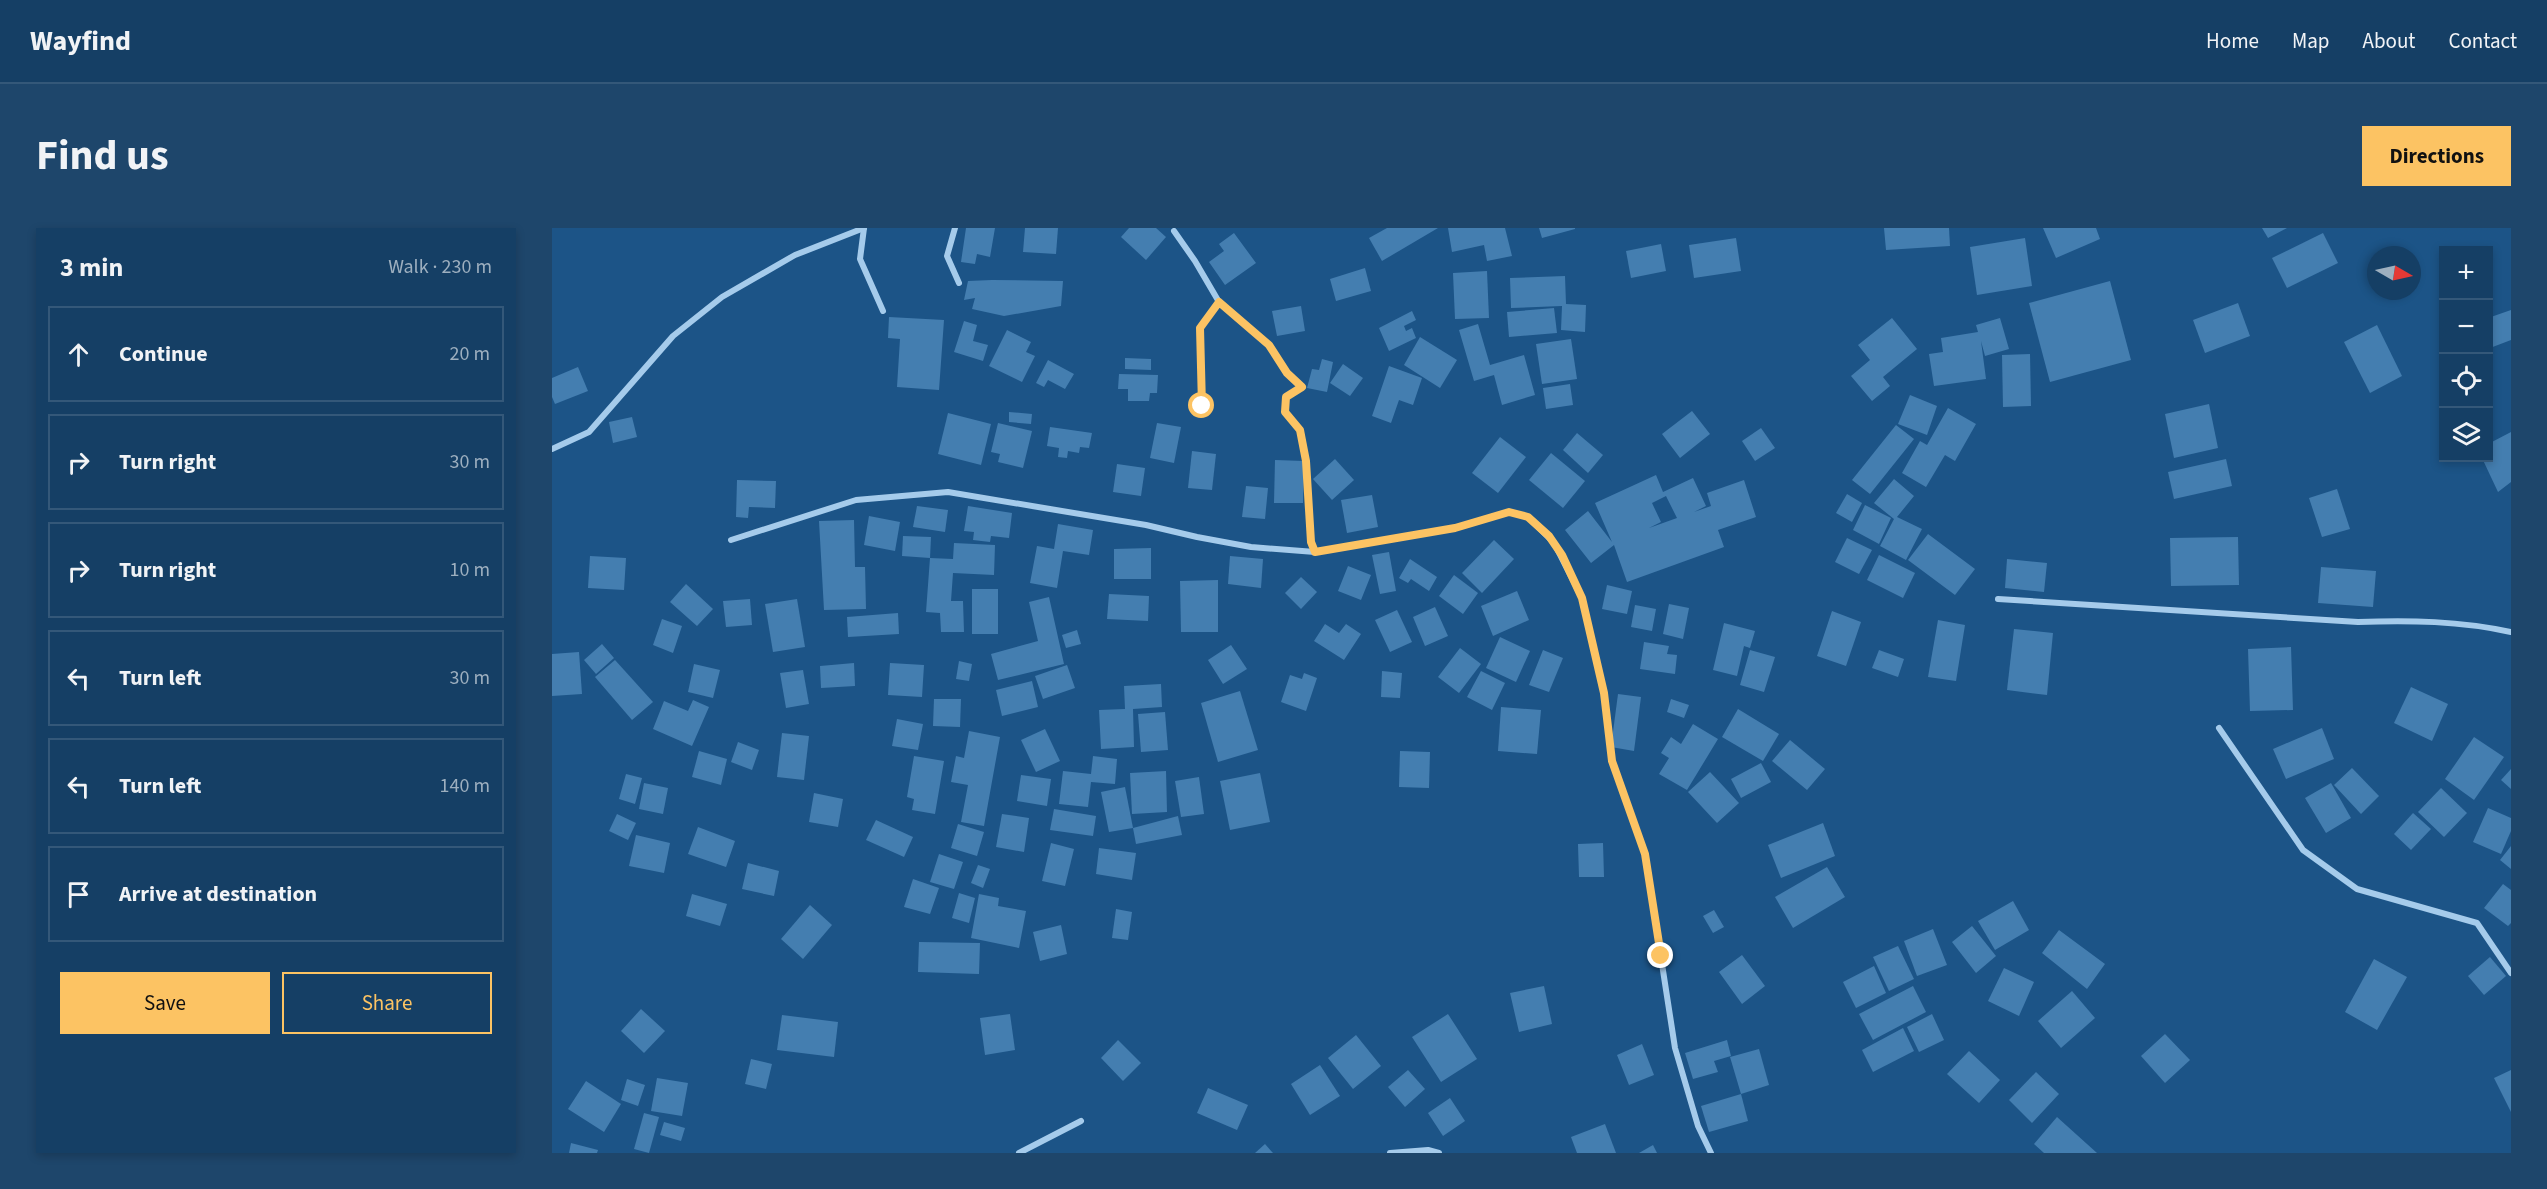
<!DOCTYPE html>
<html lang="en">
<head>
<meta charset="utf-8">
<style>
  :root { --surface:#153f65; --page:#1e466b; --text:#f1f3f6; --muted:#9dafbf; --line:#345879; --accent:#fcc363 }
  body { margin:0; font-family:"Source Sans 3",sans-serif; background:var(--page); color:var(--text) }
  .controls { position:absolute; right:18px; top:18px; display:grid; overflow:hidden; border-radius:0px; box-shadow:0 3px 9px #0003 }
  .controls button { width:54px; height:54px; display:grid; place-items:center; padding:0; border:0; border-bottom:2px solid var(--line); background:var(--surface); color:var(--text); font:30px sans-serif }
  .compass { position:absolute; left:1815px; top:18px; width:54px; height:54px; border-radius:50%; background:var(--surface); box-shadow:0 3px 9px #0003; rotate:99deg }
  .stop { position:absolute; width:18px; height:18px; margin:-14px; border:4px solid #fcc363; border-radius:50%; background:#fff }
  .stop.end { background:#fcc363; border-color:#fff; box-shadow:0 2px 6px #0008 }
  .list { margin:0; padding:0; list-style:none }
  h2 { display:flex; justify-content:space-between; align-items:center; height:78px; margin:0; padding:0 24px; font-size:26px }
  h2 small { font-size:20px; font-weight:400; color:var(--muted) }
  .list li { display:grid; grid-template-columns:39px 1fr auto; gap:18px; align-items:center; box-sizing:border-box; height:96px; margin:0 12px 12px; padding:0 12px; border:2px solid var(--line); border-radius:0px }
  .list b { display:block; font-size:22px; white-space:nowrap }
  .list em { font-size:20px; font-style:normal; color:var(--muted) }
  .actions { display:flex; gap:12px; padding:18px 24px }
  .actions a { flex:1; padding:14px 0; border:2px solid var(--accent); border-radius:0px; text-align:center; font-size:21px; color:var(--accent) }
  .actions .main { background:var(--accent); color:#111 }
  .icon { flex:none; width:33px; height:33px; fill:none; stroke:currentColor; stroke-width:2; stroke-linecap:round; stroke-linejoin:round }
  .map { position:relative; flex:none; width:1959px; height:925px; overflow:hidden; border-radius:0px }
  header { display:flex; align-items:center; gap:36px; box-sizing:border-box; height:84px; padding:0 30px; background:var(--surface); border-bottom:2px solid var(--line) }
  header strong { font-size:28px }
  nav { display:flex; gap:33px; margin-inline-start:auto; font-size:21px }
  .intro { display:flex; align-items:center; justify-content:space-between; box-sizing:border-box; height:144px; padding:0 36px }
  h1 { margin:0; font-size:42px }
  .button { padding:15px 27px; border-radius:0px; background:var(--accent); color:#111; font-size:21px; font-weight:700 }
  main { display:flex; gap:36px; padding:0 36px }
  aside { flex:1; background:var(--surface); border-radius:0px; box-shadow:0 3px 9px #0003 }
  .map>svg:first-child { display:block }
  .building { fill:#447eb0; fill-rule:evenodd }
  .lines { fill:none; stroke-linecap:round; stroke-linejoin:round }
  .minor { stroke:#a5cbeb; stroke-width:6 }
  .route { stroke:#fcc363; stroke-width:8 }
</style>
</head>
<body>
<header>
<strong>Wayfind</strong>
<nav><a>Home</a><a>Map</a><a>About</a><a>Contact</a></nav>
</header>
<div class="intro"><h1>Find us</h1><a class="button">Directions</a></div>
<main>
<aside>
<h2>3 min<small>Walk · 230 m</small></h2>
<ul class="list">
<li><svg class="icon" aria-label="ahead" viewBox="0 0 24 24"><path d="M12 20V5M6 11l6-6 6 6"/></svg><div><b>Continue</b></div><em>20 m</em></li>
<li><svg class="icon" aria-label="right" viewBox="0 0 24 24"><path d="M7 20v-9h11M14 6l5 5-5 5"/></svg><div><b>Turn right</b></div><em>30 m</em></li>
<li><svg class="icon" aria-label="right" viewBox="0 0 24 24"><path d="M7 20v-9h11M14 6l5 5-5 5"/></svg><div><b>Turn right</b></div><em>10 m</em></li>
<li><svg class="icon" aria-label="left" viewBox="0 0 24 24"><path d="M17 20v-9H6M10 6l-5 5 5 5"/></svg><div><b>Turn left</b></div><em>30 m</em></li>
<li><svg class="icon" aria-label="left" viewBox="0 0 24 24"><path d="M17 20v-9H6M10 6l-5 5 5 5"/></svg><div><b>Turn left</b></div><em>140 m</em></li>
<li><svg class="icon" aria-label="arrive" viewBox="0 0 24 24"><path d="M6 21V4h12l-3 4 3 4H6"/></svg><div><b>Arrive at destination</b></div></li>
</ul>
<div class="actions"><a class="main">Save</a><a>Share</a></div>
</aside>
<div class="map">
<svg width="1959" height="925" viewBox="0 0 1959 925">
  <rect width="100%" height="100%" fill="#1c5487"/>
  <!-- building -->
  <g class="building">
    <polygon points="414,0 443,0 438,29 425,26 423,36 409,34"/>
    <polygon points="473,0 506,0 504,26 471,24"/>
    <polygon points="577,0 604,0 614,9 594,32 569,9"/>
    <polygon points="835,0 886,0 830,33 817,10"/>
    <polygon points="896,0 953,0 960,28 935,33 932,17 900,24"/>
    <polygon points="987,0 1023,0 1023,1 990,10"/>
    <polygon points="1332,0 1397,0 1398,18 1334,22"/>
    <polygon points="1491,0 1544,0 1548,11 1504,30"/>
    <polygon points="1710,0 1735,0 1716,10"/>
    <polygon points="682,5 704,35 673,57 657,34 672,23 667,16"/>
    <polygon points="1771,5 1786,35 1735,60 1720,30"/>
    <polygon points="1184,10 1189,43 1142,50 1137,17"/>
    <polygon points="1473,10 1480,58 1425,67 1418,19"/>
    <polygon points="1109,16 1114,43 1079,50 1074,23"/>
    <polygon points="813,40 819,63 784,73 778,51"/>
    <polygon points="935,43 937,90 903,91 901,45"/>
    <polygon points="1013,48 1014,76 1034,77 1033,104 1009,102 1010,78 959,80 958,50"/>
    <polygon points="440,52 511,53 509,78 452,88 420,81 423,70 412,72 416,53"/>
    <polygon points="1558,53 1579,132 1498,154 1477,75"/>
    <polygon points="1686,75 1698,108 1653,125 1641,92"/>
    <polygon points="749,78 753,103 725,108 720,83"/>
    <polygon points="1002,80 1005,105 957,109 955,84"/>
    <polygon points="1959,82 1959,112 1938,120 1936,90"/>
    <polygon points="860,83 864,92 852,98 854,103 860,100 864,110 837,123 827,100"/>
    <polygon points="337,89 392,92 387,162 345,159 348,111 336,110"/>
    <polygon points="1340,90 1365,121 1331,149 1338,158 1320,173 1299,148 1318,132 1306,117"/>
    <polygon points="1448,90 1457,121 1433,128 1429,113 1434,151 1382,158 1377,126 1391,124 1389,110 1426,104 1424,97"/>
    <polygon points="412,93 425,97 421,113 436,117 431,133 402,124"/>
    <polygon points="926,96 938,137 972,127 983,167 950,177 942,147 922,153 907,102"/>
    <polygon points="1825,97 1850,148 1818,165 1792,114"/>
    <polygon points="455,102 479,114 474,124 483,128 470,154 437,138"/>
    <polygon points="868,109 905,132 888,160 852,137"/>
    <polygon points="1019,111 1025,151 990,156 984,116"/>
    <polygon points="1478,126 1479,178 1451,179 1450,127"/>
    <polygon points="573,130 599,131 599,142 573,141"/>
    <polygon points="770,131 781,134 775,164 755,160 760,141 767,142"/>
    <polygon points="496,132 522,146 513,161 496,152 492,159 484,155"/>
    <polygon points="791,136 811,150 798,168 778,155"/>
    <polygon points="837,138 870,150 861,177 847,172 839,195 820,188"/>
    <polygon points="26,139 36,163 3,176 0,169 0,150"/>
    <polygon points="567,146 606,147 605,165 598,165 597,173 576,173 576,161 566,161"/>
    <polygon points="1018,156 1021,177 994,181 991,160"/>
    <polygon points="1358,167 1385,178 1375,207 1346,196"/>
    <polygon points="1657,176 1666,220 1622,230 1613,186"/>
    <polygon points="1396,180 1424,196 1403,233 1393,227 1374,259 1350,245 1368,213 1375,217"/>
    <polygon points="1140,183 1158,206 1128,230 1110,206"/>
    <polygon points="457,184 480,186 479,196 457,194"/>
    <polygon points="396,185 439,196 429,237 386,226"/>
    <polygon points="80,189 85,209 61,215 57,194"/>
    <polygon points="446,195 480,203 471,240 446,234 448,226 439,224"/>
    <polygon points="605,195 629,199 622,235 598,230"/>
    <polygon points="1344,197 1362,211 1318,266 1300,252"/>
    <polygon points="498,199 540,205 537,220 528,219 527,225 516,223 515,230 506,229 507,220 495,218"/>
    <polygon points="1209,200 1223,220 1203,233 1190,213"/>
    <polygon points="1959,204 1959,254 1946,264 1930,230 1936,230 1936,216"/>
    <polygon points="1025,205 1051,227 1036,245 1011,222"/>
    <polygon points="948,209 974,229 946,265 920,245"/>
    <polygon points="640,223 664,226 660,262 636,260"/>
    <polygon points="999,225 1033,253 1011,280 977,252"/>
    <polygon points="783,231 802,252 780,272 761,251"/>
    <polygon points="1674,231 1680,258 1622,271 1616,244"/>
    <polygon points="723,232 752,233 751,275 722,275"/>
    <polygon points="565,236 593,240 589,268 561,264"/>
    <path d="M1104,247L1111,264L1141,250L1154,278L1142,284L1159,278L1155,265L1192,252L1204,289L1166,302L1172,319L1075,354L1062,317L1039,335L1013,302L1036,283L1060,314L1043,275ZM1114,268L1125,290L1097,300L1109,294L1100,275Z"/>
    <polygon points="1342,251 1362,268 1345,289 1370,301 1354,332 1328,318 1342,291 1322,275"/>
    <polygon points="185,252 224,253 223,280 197,279 196,290 184,289"/>
    <polygon points="694,258 716,260 713,291 690,289"/>
    <polygon points="1785,261 1798,301 1770,309 1757,270"/>
    <polygon points="1295,266 1310,275 1300,294 1284,285"/>
    <polygon points="820,267 826,299 795,305 789,272"/>
    <polygon points="1313,277 1339,290 1327,316 1301,302"/>
    <polygon points="365,278 396,282 393,304 361,299"/>
    <polygon points="416,278 460,285 457,310 439,308 438,314 421,312 422,304 412,303"/>
    <polygon points="317,288 348,294 343,323 312,317"/>
    <polygon points="302,292 303,339 313,339 314,381 272,382 267,293"/>
    <polygon points="506,296 541,302 537,327 511,323 505,360 478,355 485,318 502,321"/>
    <polygon points="1376,306 1423,341 1403,367 1356,332"/>
    <polygon points="351,308 379,309 378,330 350,328"/>
    <polygon points="1686,309 1687,357 1619,358 1618,310"/>
    <polygon points="1295,310 1320,322 1307,346 1283,334"/>
    <polygon points="942,312 962,331 930,365 910,345"/>
    <polygon points="402,315 443,317 442,347 401,345 399,373 411,373 412,404 389,404 388,385 374,384 378,330 401,331"/>
    <polygon points="599,320 599,351 562,351 562,321"/>
    <polygon points="837,324 844,363 828,366 820,327"/>
    <polygon points="1327,327 1363,345 1351,370 1315,352"/>
    <polygon points="38,328 74,330 72,362 36,360"/>
    <polygon points="678,328 711,331 709,360 676,356"/>
    <polygon points="858,331 885,349 877,363 859,351 856,355 847,350"/>
    <polygon points="1455,331 1495,335 1492,364 1453,360"/>
    <polygon points="796,338 819,347 809,372 786,363"/>
    <polygon points="1769,339 1824,343 1821,379 1766,375"/>
    <polygon points="902,347 926,365 911,386 887,368"/>
    <polygon points="749,349 765,364 749,381 733,365"/>
    <polygon points="666,352 666,404 629,404 628,353"/>
    <polygon points="134,356 161,381 145,398 118,374"/>
    <polygon points="1055,357 1080,363 1075,386 1050,381"/>
    <rect x="420" y="361" width="26" height="45"/>
    <polygon points="965,363 977,392 941,408 929,378"/>
    <polygon points="557,366 597,368 596,393 555,391"/>
    <polygon points="497,369 512,436 446,452 439,426 486,413 477,374"/>
    <polygon points="198,371 200,397 174,399 171,373"/>
    <polygon points="245,371 253,419 221,424 213,376"/>
    <polygon points="1117,376 1137,380 1131,411 1111,406"/>
    <polygon points="1083,377 1104,381 1100,403 1079,399"/>
    <polygon points="883,379 896,408 873,418 861,389"/>
    <polygon points="845,382 860,414 838,424 823,392"/>
    <polygon points="1280,383 1309,394 1294,438 1265,428"/>
    <polygon points="346,385 347,406 296,409 295,389"/>
    <polygon points="110,391 130,398 121,425 101,417"/>
    <polygon points="1386,392 1413,397 1404,453 1376,449"/>
    <polygon points="1172,395 1203,403 1198,420 1192,418 1185,448 1161,442"/>
    <polygon points="773,396 787,405 794,396 809,406 792,432 762,413"/>
    <polygon points="1462,401 1501,405 1495,467 1455,462"/>
    <polygon points="525,402 529,416 514,420 510,407"/>
    <polygon points="948,409 978,423 964,454 934,440"/>
    <polygon points="1092,414 1117,418 1115,426 1125,427 1123,446 1088,441"/>
    <polygon points="50,416 62,430 44,446 32,432"/>
    <polygon points="679,417 695,441 671,456 656,432"/>
    <polygon points="1739,419 1741,482 1698,483 1696,421"/>
    <polygon points="908,420 929,436 907,465 886,449"/>
    <polygon points="991,422 1011,430 997,464 977,457"/>
    <polygon points="1198,422 1223,429 1212,464 1188,457"/>
    <polygon points="1327,422 1352,431 1346,449 1320,440"/>
    <polygon points="27,424 30,466 0,468 0,426"/>
    <polygon points="63,432 101,474 80,492 43,449"/>
    <polygon points="407,433 420,436 417,453 404,451"/>
    <polygon points="302,435 303,458 269,460 268,438"/>
    <polygon points="338,435 372,437 370,469 336,467"/>
    <polygon points="142,436 168,442 161,470 136,464"/>
    <polygon points="515,437 523,460 491,471 483,448"/>
    <polygon points="251,442 257,476 234,480 228,445"/>
    <polygon points="830,443 850,445 848,470 829,469"/>
    <polygon points="929,443 953,455 940,482 915,469"/>
    <polygon points="752,445 765,450 754,483 729,474 738,447 750,451"/>
    <polygon points="480,453 486,479 450,488 444,462"/>
    <polygon points="609,456 610,479 581,481 582,519 549,521 547,482 573,481 572,458"/>
    <polygon points="1859,459 1896,476 1880,513 1842,495"/>
    <polygon points="688,463 706,522 666,534 649,475"/>
    <polygon points="1066,466 1089,469 1082,523 1059,519"/>
    <polygon points="382,471 409,471 408,499 381,498"/>
    <polygon points="1119,471 1137,477 1132,490 1115,484"/>
    <polygon points="141,472 157,479 140,518 101,501 112,473 136,483"/>
    <polygon points="949,479 989,482 985,526 946,523"/>
    <polygon points="1186,481 1227,506 1211,533 1170,509"/>
    <polygon points="613,484 616,522 589,524 586,486"/>
    <polygon points="345,491 371,496 366,522 340,518"/>
    <polygon points="1141,496 1166,511 1135,562 1107,546 1117,530 1109,525 1119,509 1129,516"/>
    <polygon points="1770,500 1782,531 1734,551 1721,521"/>
    <polygon points="493,501 508,533 484,544 469,512"/>
    <polygon points="417,503 448,509 432,598 409,594 416,557 399,554 404,528 412,530"/>
    <polygon points="230,505 257,508 252,552 225,549"/>
    <polygon points="1922,509 1952,529 1922,572 1893,551"/>
    <polygon points="1238,512 1273,541 1255,562 1220,533"/>
    <polygon points="186,514 207,522 200,542 179,534"/>
    <polygon points="147,523 175,531 169,557 140,549"/>
    <polygon points="848,523 878,524 877,560 847,559"/>
    <polygon points="362,528 392,533 383,586 360,582 362,571 355,569"/>
    <polygon points="541,528 565,531 563,556 539,554 536,579 507,576 511,543 539,546"/>
    <polygon points="1209,535 1219,554 1189,570 1179,551"/>
    <polygon points="1800,540 1827,568 1809,586 1782,557"/>
    <polygon points="1959,541 1959,561 1949,552"/>
    <polygon points="614,543 615,584 580,586 578,545"/>
    <polygon points="1158,544 1187,575 1165,595 1136,564"/>
    <polygon points="708,545 718,594 678,602 668,553"/>
    <polygon points="74,546 90,550 83,576 67,571"/>
    <polygon points="469,547 499,551 495,578 465,573"/>
    <polygon points="647,549 652,586 629,589 623,553"/>
    <polygon points="92,555 116,560 111,586 87,581"/>
    <polygon points="1779,555 1799,590 1774,605 1753,570"/>
    <polygon points="573,559 581,600 557,604 549,564"/>
    <polygon points="1889,560 1915,585 1892,609 1866,584"/>
    <polygon points="262,565 291,571 286,599 257,594"/>
    <polygon points="1936,580 1959,590 1959,603 1949,626 1921,614"/>
    <polygon points="502,581 544,588 541,608 498,602"/>
    <polygon points="1861,585 1879,601 1859,622 1842,606"/>
    <polygon points="65,586 84,595 76,612 57,603"/>
    <polygon points="450,586 477,590 472,624 444,619"/>
    <polygon points="626,588 630,607 584,616 581,600"/>
    <polygon points="324,592 361,609 352,629 314,612"/>
    <polygon points="1271,595 1283,628 1229,650 1216,617"/>
    <polygon points="406,596 432,604 425,628 399,620"/>
    <polygon points="146,599 183,613 174,639 136,626"/>
    <polygon points="84,607 118,615 112,645 77,638"/>
    <polygon points="499,615 522,621 513,658 490,653"/>
    <polygon points="1051,615 1052,649 1027,649 1026,616"/>
    <polygon points="1959,618 1959,641 1948,632"/>
    <polygon points="547,620 584,625 580,652 544,646"/>
    <polygon points="387,626 411,634 402,661 378,654"/>
    <polygon points="196,635 227,643 222,668 190,661"/>
    <polygon points="426,637 438,641 431,660 419,655"/>
    <polygon points="1275,639 1293,669 1241,700 1223,669"/>
    <polygon points="361,651 387,660 378,686 352,679"/>
    <polygon points="1951,656 1959,662 1959,695 1956,698 1932,680"/>
    <polygon points="407,665 423,670 417,695 400,690"/>
    <polygon points="140,666 175,676 168,698 134,688"/>
    <polygon points="427,666 447,670 446,678 474,683 467,720 419,710"/>
    <polygon points="1461,673 1477,702 1443,722 1426,693"/>
    <polygon points="258,677 280,697 251,731 229,711"/>
    <polygon points="564,681 580,684 576,712 560,710"/>
    <polygon points="1162,682 1172,699 1161,705 1151,688"/>
    <polygon points="509,697 515,726 488,733 481,704"/>
    <polygon points="1420,698 1444,728 1424,745 1400,714"/>
    <polygon points="1381,701 1395,737 1365,748 1352,713"/>
    <polygon points="1507,702 1553,736 1535,761 1490,725"/>
    <polygon points="367,714 428,715 427,746 366,744"/>
    <polygon points="1346,718 1362,751 1337,763 1321,729"/>
    <polygon points="1190,727 1213,758 1190,776 1167,744"/>
    <polygon points="1938,729 1954,748 1932,767 1916,748"/>
    <polygon points="1822,731 1855,749 1825,802 1793,784"/>
    <polygon points="1322,738 1334,765 1304,780 1291,754"/>
    <polygon points="1452,740 1482,754 1467,788 1436,773"/>
    <polygon points="992,758 1000,796 967,804 958,765"/>
    <polygon points="1361,758 1374,784 1321,812 1307,786"/>
    <polygon points="1520,763 1543,790 1509,820 1486,793"/>
    <polygon points="89,781 113,803 92,825 69,803"/>
    <polygon points="458,786 463,822 433,827 428,790"/>
    <polygon points="896,786 925,831 889,854 860,809"/>
    <polygon points="1380,786 1392,812 1367,824 1355,799"/>
    <polygon points="230,787 286,794 282,829 225,822"/>
    <polygon points="1351,800 1362,823 1321,844 1310,822"/>
    <polygon points="1613,806 1638,832 1613,855 1589,828"/>
    <polygon points="804,807 829,838 801,861 776,830"/>
    <polygon points="566,812 589,835 571,853 549,830"/>
    <polygon points="1175,812 1179,828 1162,833 1166,844 1141,851 1133,825"/>
    <polygon points="1090,816 1102,847 1077,857 1065,827"/>
    <polygon points="1207,821 1217,857 1189,866 1178,829"/>
    <polygon points="1417,823 1448,852 1427,875 1395,846"/>
    <polygon points="199,831 220,836 214,861 193,856"/>
    <polygon points="768,837 788,868 758,887 739,856"/>
    <polygon points="856,842 873,861 853,879 836,859"/>
    <polygon points="1959,842 1959,884 1942,850"/>
    <polygon points="1484,844 1507,866 1480,895 1457,872"/>
    <polygon points="105,850 136,855 130,888 99,883"/>
    <polygon points="75,851 93,857 86,878 69,872"/>
    <polygon points="34,853 69,876 52,904 16,881"/>
    <polygon points="656,860 696,877 685,902 645,885"/>
    <polygon points="1189,866 1196,893 1157,904 1149,878"/>
    <polygon points="898,870 913,893 891,908 876,885"/>
    <polygon points="92,885 107,889 97,925 82,921"/>
    <polygon points="1505,889 1545,925 1492,925 1482,916"/>
    <polygon points="112,894 133,900 129,913 108,907"/>
    <polygon points="1053,896 1064,925 1025,925 1019,909"/>
    <polygon points="19,915 46,922 45,925 17,925"/>
    <polygon points="713,916 721,925 703,925"/>
    <polygon points="1101,917 1105,925 1087,925"/>
  </g>
  <g class="lines">
    <!-- minor -->
    <g class="minor">
      <polyline points="312,0 308,31 331,83"/>
      <polyline points="403,0 395,28 407,55"/>
      <polyline points="622,3 643,33 667,74"/>
      <polyline points="650,178 648,100 667,74 717,117 735,145 750,159 734,169 733,184 748,202 754,233 759,314 763,324"/>
      <polyline points="0,221 37,204 121,108 170,69 243,27 312,0"/>
      <polyline points="179,312 304,272 396,264 594,297 645,309 699,319 763,324 903,300 957,284 976,289 1002,315 1030,370 1052,465 1060,533 1093,626 1123,820 1146,898 1159,925"/>
      <path d="M1446,371L1806,394C1858,392 1908,393 1959,404"/>
      <polyline points="1667,500 1751,622 1805,661 1925,695 1959,745"/>
      <polyline points="467,925 529,893"/>
      <polyline points="838,925 876,922 887,925"/>
    </g>
  </g>
  <g class="lines">
    <!-- route -->
    <polyline class="route" points="650,178 648,100 667,74 717,117 735,145 750,159 734,169 733,184 748,202 754,233 759,314 763,324 903,300 957,284 976,289 997,308 1010,327 1030,370 1052,465 1060,533 1093,626 1109,728"/>
  </g>
</svg>
<div class="controls">
<button>+</button>
<button>−</button>
<button><svg class="icon" aria-label="locate" viewBox="0 0 24 24"><circle cx="12" cy="12" r="6"/><path d="M12 2v4M12 18v4M2 12h4M18 12h4"/></svg></button>
<button><svg class="icon" aria-label="layers" viewBox="0 0 24 24"><path d="M12 4l9 5-9 5-9-5zM3 14l9 5 9-5"/></svg></button>
</div>
<svg class="compass" viewBox="-18 -18 36 36"><path d="M0-13l5 13h-10z" fill="#e53935"/><path d="M0 13l5-13h-10z" fill="#9dafbf"/></svg>
<div class="stop" style="left:650px;top:178px"></div>
<div class="stop end" style="left:1109px;top:728px"></div>
</div>
</main>
</body>
</html>
